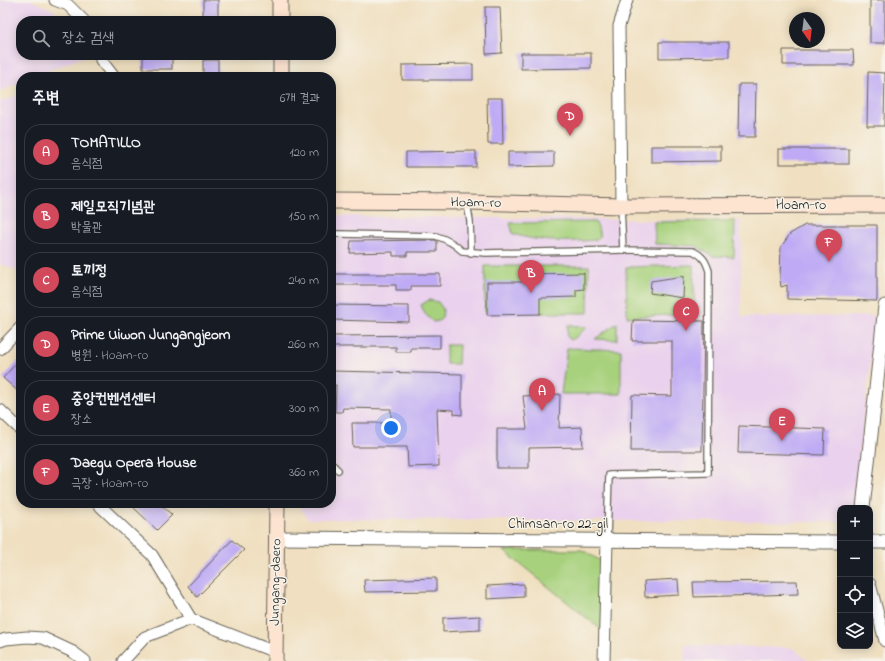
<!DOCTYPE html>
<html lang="ko">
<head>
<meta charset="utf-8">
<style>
  :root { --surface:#171b24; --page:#242831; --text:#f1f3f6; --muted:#9ea1a6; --line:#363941; --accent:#d1495b }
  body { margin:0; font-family:"Indie Flower","Poor Story",sans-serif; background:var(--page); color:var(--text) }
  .controls { position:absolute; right:12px; bottom:12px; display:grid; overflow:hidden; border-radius:8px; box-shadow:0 2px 10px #0003 }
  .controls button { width:36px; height:36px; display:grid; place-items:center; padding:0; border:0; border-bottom:1px solid var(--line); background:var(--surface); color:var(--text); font:20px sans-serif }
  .compass { position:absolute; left:789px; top:12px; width:36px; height:36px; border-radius:50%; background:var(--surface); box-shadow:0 2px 10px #0003; rotate:166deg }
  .you { position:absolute; left:391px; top:428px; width:14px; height:14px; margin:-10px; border:3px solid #fff; border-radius:50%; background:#1a73e8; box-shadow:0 0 0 6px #1a73e833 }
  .badge { display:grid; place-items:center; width:26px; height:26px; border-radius:50%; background:var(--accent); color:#fff; font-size:13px; font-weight:700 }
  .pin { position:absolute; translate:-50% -33px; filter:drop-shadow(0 1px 2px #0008) }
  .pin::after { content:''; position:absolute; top:21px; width:14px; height:12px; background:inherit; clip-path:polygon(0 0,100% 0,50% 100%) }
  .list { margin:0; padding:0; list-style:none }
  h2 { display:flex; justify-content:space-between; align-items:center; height:52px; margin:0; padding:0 16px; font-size:17px }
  h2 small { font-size:13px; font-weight:400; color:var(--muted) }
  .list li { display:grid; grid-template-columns:26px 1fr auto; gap:12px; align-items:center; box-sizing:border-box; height:56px; margin:0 8px 8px; padding:0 8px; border:1px solid var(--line); border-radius:16px }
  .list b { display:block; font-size:15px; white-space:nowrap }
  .list p { margin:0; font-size:13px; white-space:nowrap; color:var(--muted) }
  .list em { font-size:13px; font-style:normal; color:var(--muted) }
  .icon { flex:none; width:22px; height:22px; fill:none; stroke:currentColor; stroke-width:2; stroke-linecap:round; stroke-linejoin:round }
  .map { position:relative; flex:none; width:885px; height:661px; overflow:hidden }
  .search { position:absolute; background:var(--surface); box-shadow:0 2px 10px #0003; left:16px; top:16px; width:320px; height:44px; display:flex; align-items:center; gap:10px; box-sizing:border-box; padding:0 14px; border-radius:16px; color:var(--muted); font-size:15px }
  .panel { position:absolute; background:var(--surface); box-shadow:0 2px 10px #0003; left:16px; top:72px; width:320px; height:436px; border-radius:16px }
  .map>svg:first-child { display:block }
  .built { fill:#ead1ed }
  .green { fill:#a7d17d; stroke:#62764c }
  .building { fill:#beaaf5 }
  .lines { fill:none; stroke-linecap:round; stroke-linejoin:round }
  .service-casing { stroke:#666156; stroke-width:8 }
  .minor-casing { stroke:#666156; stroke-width:13 }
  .tertiary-casing { stroke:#666156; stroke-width:15 }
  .secondary-casing { stroke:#666156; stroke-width:17 }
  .service { stroke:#fff; stroke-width:5.5 }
  .minor { stroke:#fff; stroke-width:11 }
  .tertiary { stroke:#fff; stroke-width:13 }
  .secondary { stroke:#fde4d1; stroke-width:15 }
  .labels { text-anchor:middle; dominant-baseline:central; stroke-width:3; stroke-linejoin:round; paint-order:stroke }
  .street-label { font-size:14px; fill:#1c1c1c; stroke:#f7f3e8 }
</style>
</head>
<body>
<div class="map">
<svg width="885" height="661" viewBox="0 0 885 661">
  <rect width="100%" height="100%" fill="#f7f3e8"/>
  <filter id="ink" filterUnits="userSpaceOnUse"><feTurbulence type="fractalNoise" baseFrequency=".025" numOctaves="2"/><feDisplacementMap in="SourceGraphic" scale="8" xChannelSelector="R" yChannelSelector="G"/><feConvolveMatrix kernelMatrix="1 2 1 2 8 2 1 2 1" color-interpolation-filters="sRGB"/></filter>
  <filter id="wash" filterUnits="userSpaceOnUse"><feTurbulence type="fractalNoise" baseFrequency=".012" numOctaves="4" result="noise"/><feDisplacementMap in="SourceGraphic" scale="16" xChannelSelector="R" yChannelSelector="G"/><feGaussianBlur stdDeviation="0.9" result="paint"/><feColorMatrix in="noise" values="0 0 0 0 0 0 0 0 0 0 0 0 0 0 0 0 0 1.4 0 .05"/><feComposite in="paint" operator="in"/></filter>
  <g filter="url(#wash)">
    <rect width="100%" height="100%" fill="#f0e0c1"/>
    <!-- built -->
    <g class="built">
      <polygon points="0,0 30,0 52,9 66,21 21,21 21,55 82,55 83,57 33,77 21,77 21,82 0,91"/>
      <polygon points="21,94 21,272 0,264 0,102"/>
      <polygon points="331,216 741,221 741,317 876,316 853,508 840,508 840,522 308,519 297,503 331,503"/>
      <polygon points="685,645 793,648 808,661 684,661"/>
    </g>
    <!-- green -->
    <g class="green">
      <polygon points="735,221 734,257 712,256 696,246 655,244 654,222"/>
      <path d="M595,222L598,227L600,237L596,240C566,242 543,243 513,234L510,223Z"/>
      <polygon points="693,265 695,314 627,317 626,267"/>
      <polygon points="485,266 589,266 588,313 485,313"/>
      <polygon points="429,300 438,302 443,309 442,318 439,321 433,322 425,314 421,305"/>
      <polygon points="617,323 617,340 595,339"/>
      <polygon points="568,325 587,327 575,338 570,340 567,336"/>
      <polygon points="446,345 459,345 458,364 446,364"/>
      <polygon points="567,348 621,350 621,394 561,394"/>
      <polygon points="503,550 582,550 606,564 604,632"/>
    </g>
    <g id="blocks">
      <!-- building -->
      <g class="building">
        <rect x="203" y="0" width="15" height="21"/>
        <rect x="870" y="0" width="15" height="43"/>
        <polygon points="485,7 500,7 502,53 486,54"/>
        <polygon points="659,42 729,42 729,57 659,58"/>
        <polygon points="783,50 853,50 854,65 783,65"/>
        <polygon points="521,53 591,53 591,68 521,69"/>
        <rect x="143" y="55" width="29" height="14"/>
        <rect x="203" y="60" width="15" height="17"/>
        <polygon points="473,64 473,80 402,80 402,65"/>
        <polygon points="868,72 885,73 884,126 867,126"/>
        <polygon points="739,84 756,84 755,137 738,137"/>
        <polygon points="487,98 502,98 503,144 488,144"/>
        <polygon points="651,146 721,146 721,161 651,162"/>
        <rect x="779" y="149" width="70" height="15"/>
        <polygon points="476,151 476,167 406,167 406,152"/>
        <polygon points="508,152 554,152 554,166 508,167"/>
        <polygon points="805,225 877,225 877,301 787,299 787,285 781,287 780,278 781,247 790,234"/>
        <polygon points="435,240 437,241 437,252 407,252 407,256 393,256 393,252 350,253 351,241"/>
        <polygon points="584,273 584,289 576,290 576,297 540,298 540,314 487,315 487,282 527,282 527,274"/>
        <polygon points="334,274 440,274 440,286 411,286 411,290 396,290 396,285 334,285"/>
        <polygon points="684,276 683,298 650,293 651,281"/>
        <polygon points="331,305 409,306 409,322 331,320"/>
        <polygon points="633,320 704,321 702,451 631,451 632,395 672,396 672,341 632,341"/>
        <polygon points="440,335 440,348 411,348 411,352 396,352 396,347 333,347 333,336"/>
        <polygon points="21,358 21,394 3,378"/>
        <polygon points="333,371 462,374 462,415 454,414 454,410 437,409 439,466 408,467 407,447 353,447 352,423 391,423 391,409 343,408 342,412 335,412 336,385 332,385"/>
        <polygon points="560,394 559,428 582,427 583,447 529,448 529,468 497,468 497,429 527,429 523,396"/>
        <polygon points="739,426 825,429 824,455 738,453"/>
        <polygon points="129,503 159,503 172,515 157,530"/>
        <polygon points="232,540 244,550 197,597 188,586"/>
        <polygon points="436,578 436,591 365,592 364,580"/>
        <polygon points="678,579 679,595 645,597 644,581"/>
        <polygon points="797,581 798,594 694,597 693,582"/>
        <polygon points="524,584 524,597 487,599 487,586"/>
        <polygon points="480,616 480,630 443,632 443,618"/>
      </g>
    </g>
  </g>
  <g filter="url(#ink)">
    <use href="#blocks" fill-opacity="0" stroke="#666156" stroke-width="1"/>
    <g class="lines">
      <defs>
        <g id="service">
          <polyline points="467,203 470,221 471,253"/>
          <path d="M331,237L335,234H341L436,236C446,239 454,243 462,251L486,253L623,250"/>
          <polyline points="331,463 338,470"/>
          <path d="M607,540L609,475L708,473L709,271C706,261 703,256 693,251L623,250L621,207"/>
        </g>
        <g id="minor">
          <polyline points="55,0 68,5 84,21"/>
          <polyline points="100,55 101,60 114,77"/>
          <polyline points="621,206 619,26 627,0"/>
          <polyline points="0,349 21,327"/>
          <polyline points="0,410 21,430"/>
          <polyline points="97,503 152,555 191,619 275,652"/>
          <polyline points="870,584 885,641"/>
          <polyline points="0,641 6,639 27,637 43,638 73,652 85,661"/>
          <polyline points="123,661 145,637 191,619"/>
          <polyline points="604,661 607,540"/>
        </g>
        <g id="tertiary">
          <polyline points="863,508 885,306"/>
          <polyline points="277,538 840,542"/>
          <polyline points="870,542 885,542"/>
        </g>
        <g id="secondary">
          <polyline points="280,0 280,21"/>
          <polyline points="281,55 281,77"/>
          <polyline points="331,201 467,202 621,206 885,205"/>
          <polyline points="275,661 277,503"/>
        </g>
      </defs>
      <!-- service casing -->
      <use href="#service" class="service-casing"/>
      <!-- minor casing -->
      <use href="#minor" class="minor-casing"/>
      <!-- tertiary casing -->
      <use href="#tertiary" class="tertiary-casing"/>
      <!-- secondary casing -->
      <use href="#secondary" class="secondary-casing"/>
      <!-- service -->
      <use href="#service" class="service"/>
      <!-- minor -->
      <use href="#minor" class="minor"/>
      <!-- tertiary -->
      <use href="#tertiary" class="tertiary"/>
      <!-- secondary -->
      <use href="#secondary" class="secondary"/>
    </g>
  </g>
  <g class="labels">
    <!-- street labels -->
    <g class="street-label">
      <text transform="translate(476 203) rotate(1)">Hoam-ro</text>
      <text x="801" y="205">Hoam-ro</text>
      <text x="558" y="524">Chimsan-ro 22-gil</text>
      <text transform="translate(276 582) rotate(-89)">Jungang-daero</text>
    </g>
  </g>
</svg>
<div class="controls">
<button>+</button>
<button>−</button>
<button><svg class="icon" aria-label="locate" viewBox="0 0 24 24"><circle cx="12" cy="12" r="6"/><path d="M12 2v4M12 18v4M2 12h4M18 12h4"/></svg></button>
<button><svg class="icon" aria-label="layers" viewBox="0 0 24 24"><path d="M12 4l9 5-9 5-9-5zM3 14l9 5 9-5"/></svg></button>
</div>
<svg class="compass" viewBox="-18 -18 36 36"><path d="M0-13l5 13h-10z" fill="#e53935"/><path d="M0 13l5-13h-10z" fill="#9ea1a6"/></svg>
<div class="you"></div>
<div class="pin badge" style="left:542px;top:411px">A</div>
<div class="pin badge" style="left:531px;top:293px">B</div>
<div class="pin badge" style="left:686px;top:331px">C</div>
<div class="pin badge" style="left:570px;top:136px">D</div>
<div class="pin badge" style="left:782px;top:441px">E</div>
<div class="pin badge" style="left:829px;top:262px">F</div>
<div class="search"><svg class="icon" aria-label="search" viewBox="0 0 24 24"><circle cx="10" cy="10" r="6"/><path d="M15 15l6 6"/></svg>장소 검색</div>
<section class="panel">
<h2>주변<small>6개 결과</small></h2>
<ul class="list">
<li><span class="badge">A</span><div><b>TOMATILLO</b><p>음식점</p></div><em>120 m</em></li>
<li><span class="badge">B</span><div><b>제일모직기념관</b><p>박물관</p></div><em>150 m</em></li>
<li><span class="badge">C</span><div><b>토끼정</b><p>음식점</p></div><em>240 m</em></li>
<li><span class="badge">D</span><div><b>Prime Uiwon Jungangjeom</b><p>병원 · Hoam-ro</p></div><em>260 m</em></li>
<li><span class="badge">E</span><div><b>중앙컨벤션센터</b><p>장소</p></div><em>300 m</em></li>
<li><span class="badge">F</span><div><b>Daegu Opera House</b><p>극장 · Hoam-ro</p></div><em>360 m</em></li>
</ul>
</section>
</div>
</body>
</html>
